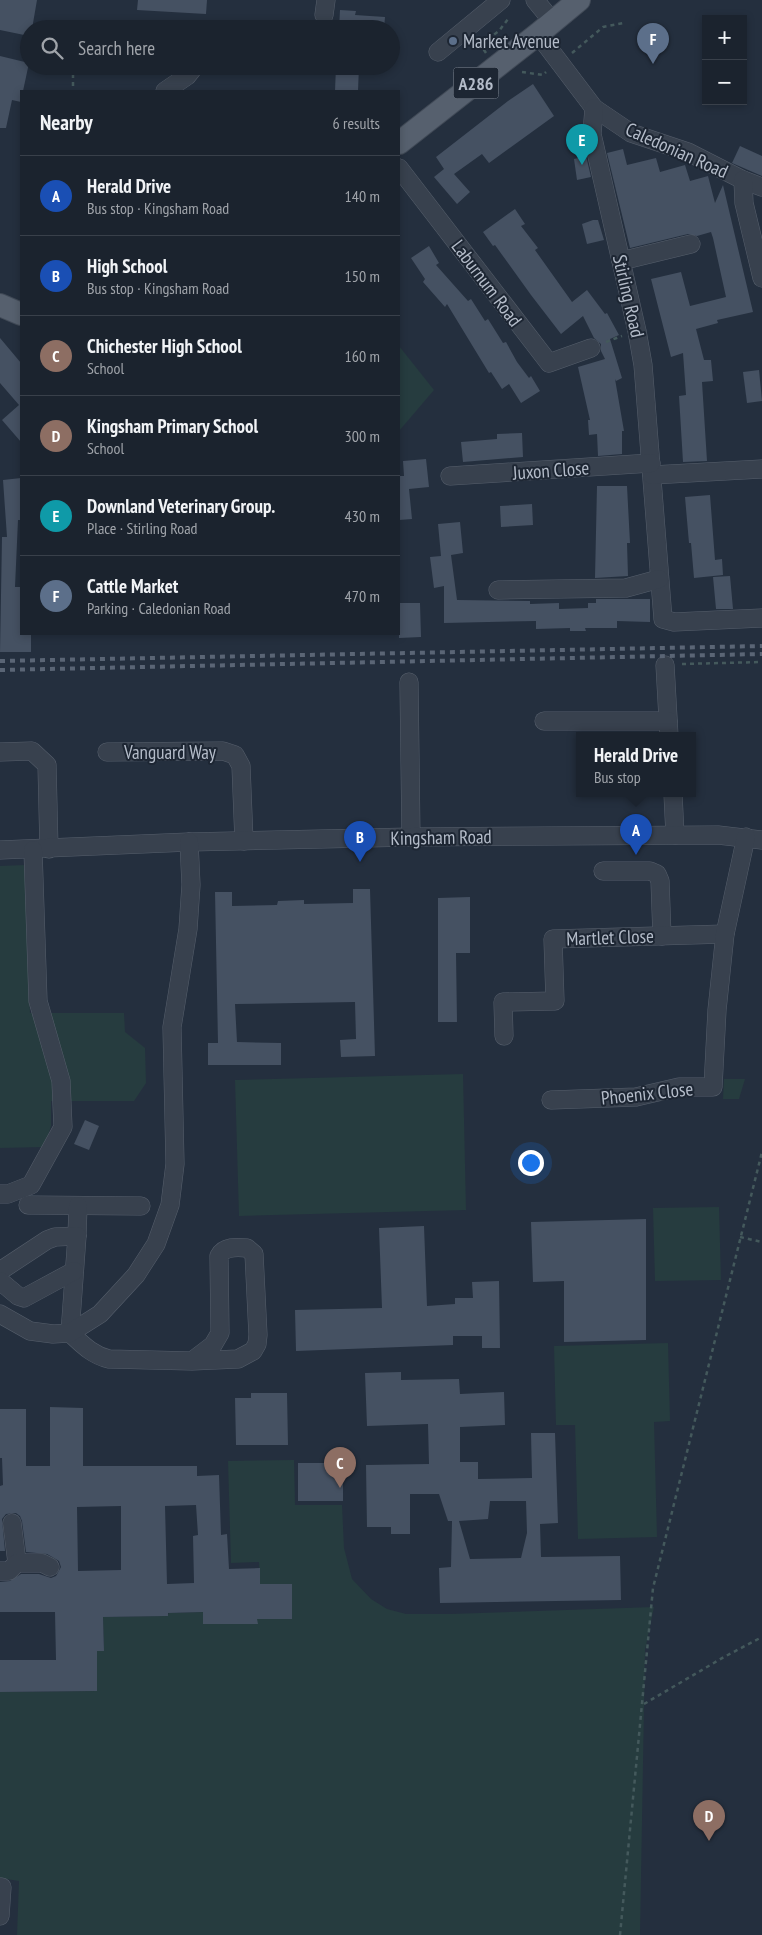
<!DOCTYPE html>
<html lang="en">
<head>
<meta charset="utf-8">
<style>
  :root { --surface:#1b232e; --page:#282f3a; --text:#f1f3f6; --muted:#a0a4aa; --line:#39404a; --accent:#db2777 }
  body { margin:0; font-family:"PT Sans Narrow",sans-serif; background:var(--page); color:var(--text) }
  .controls { position:absolute; right:15px; top:15px; display:grid; overflow:hidden; border-radius:0px; box-shadow:0 2px 8px #0003 }
  .controls button { width:45px; height:45px; display:grid; place-items:center; padding:0; border:0; border-bottom:1px solid var(--line); background:var(--surface); color:var(--text); font:25px sans-serif }
  .you { position:absolute; left:530px; top:1162px; width:18px; height:18px; margin:-12px; border:4px solid #fff; border-radius:50%; background:#1a73e8; box-shadow:0 0 0 8px #1a73e833 }
  .badge { display:grid; place-items:center; width:32px; height:32px; border-radius:50%; background:var(--accent); color:#fff; font-size:16px; font-weight:700 }
  .pin { position:absolute; translate:-50% -41px; filter:drop-shadow(0 1px 2px #0008) }
  .pin::after { content:''; position:absolute; top:26px; width:18px; height:15px; background:inherit; clip-path:polygon(0 0,100% 0,50% 100%) }
  .popup { position:absolute; left:576px; top:732px; width:120px; height:65px; box-sizing:border-box; display:grid; place-content:center; border-radius:0px; background:var(--surface); filter:drop-shadow(0 1px 4px #0005); font-size:16px; white-space:nowrap; color:var(--muted) }
  .popup b { font-size:19px; color:var(--text) }
  .popup::after { content:''; position:absolute; left:50%; top:100%; margin-left:-10px; border:10px solid transparent; border-top-color:var(--surface) }
  .list { margin:0; padding:0; list-style:none }
  h2 { display:flex; justify-content:space-between; align-items:center; height:65px; margin:0; padding:0 20px; font-size:21px }
  h2 small { font-size:16px; font-weight:400; color:var(--muted) }
  .list li { display:grid; grid-template-columns:32px 1fr auto; gap:15px; align-items:center; box-sizing:border-box; height:80px; padding:0 20px; border-top:1px solid var(--line) }
  .list b { display:block; font-size:19px; white-space:nowrap }
  .list p { margin:0; font-size:16px; white-space:nowrap; color:var(--muted) }
  .list em { font-size:16px; font-style:normal; color:var(--muted) }
  .icon { flex:none; width:28px; height:28px; fill:none; stroke:currentColor; stroke-width:2; stroke-linecap:round; stroke-linejoin:round }
  .map { position:relative; flex:none; width:762px; height:1935px; overflow:hidden }
  .search { position:absolute; background:var(--surface); box-shadow:0 2px 8px #0003; left:20px; top:20px; width:380px; height:55px; display:flex; align-items:center; gap:12px; box-sizing:border-box; padding:0 18px; border-radius:28px; color:var(--muted); font-size:19px }
  .panel { position:absolute; background:var(--surface); box-shadow:0 2px 8px #0003; left:20px; top:90px; width:380px; height:545px; border-radius:0px }
  .map>svg:first-child { display:block }
  .green { fill:#263c3f }
  .building { fill:#455162; fill-rule:evenodd }
  .lines { fill:none; stroke-linecap:round; stroke-linejoin:round }
  .minor-casing { stroke:#565f6c; stroke-width:19 }
  .major-casing { stroke:#414a57; stroke-width:24 }
  .path { stroke:#44595c; stroke-width:2.5; stroke-dasharray:4 4; stroke-linecap:butt }
  .minor { stroke:#38414e; stroke-width:18 }
  .major { stroke:#56606e; stroke-width:22 }
  .rail { stroke:#5a6575; stroke-width:4; stroke-dasharray:5 5; stroke-linecap:butt }
  .service-dot { fill:#5c6f8a; stroke:#1d2633; stroke-width:2 }
  .labels { text-anchor:middle; dominant-baseline:central; stroke-width:4; stroke-linejoin:round; paint-order:stroke }
  .shield { fill:#1d2633; stroke:#878f9c; stroke-width:1 }
  .shield-label { font-size:18px; font-weight:bold; fill:#b4bcc9 }
  .poi-label { font-size:19px; fill:#b4bcc9; stroke:#1d2633; text-anchor:start }
  .street-label { font-size:19px; fill:#b4bcc9; stroke:#1d2633 }
</style>
</head>
<body>
<div class="map">
<svg width="762" height="1935" viewBox="0 0 762 1935">
  <rect width="100%" height="100%" fill="#242f3e"/>
  <!-- green -->
  <g class="green">
    <polygon points="399,346 434,390 399,431"/>
    <polygon points="25,865 30,1013 124,1013 125,1032 145,1048 146,1083 134,1101 51,1101 51,1126 44,1147 0,1148 0,866"/>
    <polygon points="463,1074 466,1210 239,1216 235,1080"/>
    <polygon points="724,1079 745,1079 739,1099 723,1099"/>
    <polygon points="719,1207 721,1280 655,1281 653,1208"/>
    <polygon points="668,1343 670,1421 654,1422 657,1537 578,1539 575,1425 556,1425 554,1346"/>
    <polygon points="294,1460 295,1505 342,1505 344,1548 352,1579 371,1599 387,1609 406,1614 451,1614 654,1607 645,1650 640,1935 17,1935 19,1881 0,1878 0,1692 97,1691 97,1651 104,1651 103,1617 167,1616 169,1613 203,1612 203,1624 257,1624 257,1619 292,1618 292,1584 260,1584 259,1562 231,1563 228,1461"/>
  </g>
  <!-- building -->
  <g class="building">
    <polygon points="0,0 37,0 32,29 29,29 29,36 0,30"/>
    <polygon points="138,0 207,0 206,14 137,10"/>
    <polygon points="340,10 356,11 355,15 385,17 384,29 339,29"/>
    <polygon points="0,56 29,63 23,91 21,91 21,102 12,100 6,128 0,128"/>
    <polygon points="336,66 359,66 358,91 335,91"/>
    <polygon points="533,84 554,116 489,163 482,154 454,174 470,192 457,204 434,177 444,169 436,157 508,101"/>
    <polygon points="740,146 762,156 762,176 732,163"/>
    <polygon points="623,149 627,165 656,158 660,172 685,165 690,181 708,176 715,203 723,185 753,312 717,320 718,323 696,329 704,360 711,360 713,381 702,382 707,461 683,462 679,396 686,395 683,353 671,357 651,279 681,272 690,306 726,297 713,238 711,232 697,236 688,234 630,248 607,153"/>
    <polygon points="586,156 591,177 577,180 574,159"/>
    <polygon points="515,209 525,224 521,226 538,248 535,250 572,302 587,290 605,314 607,313 619,335 610,339 622,378 616,381 615,379 624,431 622,431 622,454 598,456 597,434 589,435 588,420 590,420 578,367 605,359 601,351 601,344 594,338 583,316 561,334 531,295 495,245 493,246 483,232"/>
    <polygon points="593,220 598,220 604,240 587,244 582,224"/>
    <polygon points="429,246 439,263 436,265 468,301 471,299 485,321 488,319 503,343 506,342 517,362 529,378 531,376 540,391 521,403 509,384 502,389 491,372 489,373 447,304 445,307 423,282 425,279 411,258"/>
    <polygon points="0,338 21,363 21,442 2,420 19,405 0,383"/>
    <polygon points="759,370 762,401 747,403 743,372"/>
    <polygon points="522,433 523,457 463,462 461,442 497,439 497,434"/>
    <polygon points="426,459 429,487 409,489 412,519 399,520 399,476 404,476 403,461"/>
    <polygon points="21,478 21,520 18,520 15,587 21,587 21,634 31,634 31,652 0,652 2,537 7,537 3,480"/>
    <polygon points="597,486 627,486 630,543 627,543 628,576 595,578"/>
    <polygon points="710,495 715,560 722,559 723,575 694,578 691,543 689,543 685,497"/>
    <polygon points="532,504 533,525 501,527 500,506"/>
    <polygon points="460,522 463,553 451,555 457,600 530,601 530,604 559,603 559,609 588,608 588,603 596,603 596,599 650,599 650,622 617,621 617,628 585,628 586,631 570,631 570,628 536,629 536,621 444,623 444,586 434,588 430,557 441,556 438,524"/>
    <polygon points="730,576 733,609 716,609 713,577"/>
    <polygon points="399,603 420,603 421,637 399,638"/>
    <polygon points="353,889 370,889 375,1056 341,1057 340,1040 356,1039 355,1002 235,1004 237,1042 281,1043 281,1065 208,1065 208,1043 218,1043 215,892 232,892 232,906 277,905 278,901 304,900 304,904 353,903"/>
    <polygon points="470,897 470,953 456,953 457,1022 438,1022 438,898"/>
    <polygon points="85,1120 99,1126 89,1150 74,1144"/>
    <polygon points="646,1219 646,1340 564,1342 564,1281 533,1282 531,1222"/>
    <polygon points="424,1226 427,1306 455,1304 455,1298 473,1298 472,1282 499,1281 500,1348 482,1348 482,1336 453,1336 453,1345 296,1351 295,1310 382,1308 379,1228"/>
    <path d="M401,1372V1380L459,1379L460,1394L504,1392L505,1425L460,1427V1462H478V1479L532,1478L531,1433H555L558,1523L540,1524L541,1557L620,1556L621,1600L440,1603L439,1568L451,1567L452,1521H448L439,1494H410V1534H391V1527H367L366,1465L429,1464L428,1424L367,1426L365,1373ZM490,1501H526L527,1533L521,1558L470,1559L459,1521L488,1519Z"/>
    <polygon points="251,1393 287,1393 288,1445 236,1445 235,1398 251,1398"/>
    <path d="M50,1407L83,1408V1466H197V1476L219,1475L221,1535L227,1534L229,1569L260,1568V1584H292V1619H257L258,1624H203V1612L168,1613V1616L103,1617L104,1651H97V1691L0,1692V1660H56L55,1612H0V1582L10,1581L21,1574H39L51,1578L56,1576L61,1567L59,1561L47,1554L26,1552L22,1521L20,1516L16,1513L6,1514L2,1519L5,1551H0V1486L3,1485L2,1458H0V1409H26V1466H50ZM196,1505L198,1535L193,1536L194,1583L167,1584L165,1506ZM121,1506V1570L78,1571L77,1507Z"/>
    <rect x="298" y="1463" width="45" height="38"/>
  </g>
  <g class="lines">
    <defs>
      <g id="minor">
        <polyline points="535,0 553,22"/>
        <polyline points="324,15 326,0"/>
        <polyline points="538,34 594,108 631,133 688,152 743,180 762,187"/>
        <polyline points="438,52 501,0"/>
        <polyline points="165,91 187,76 195,66"/>
        <polyline points="594,108 592,134 637,331 643,365 663,619 674,622 762,618"/>
        <polyline points="399,168 549,363 591,348"/>
        <polyline points="743,180 744,203 762,278"/>
        <polyline points="621,261 691,244"/>
        <polyline points="652,475 762,469"/>
        <polyline points="450,476 651,463"/>
        <polyline points="498,590 626,588 659,579"/>
        <polyline points="665,665 669,736"/>
        <polyline points="409,682 411,837"/>
        <polyline points="544,721 668,721"/>
        <polyline points="0,752 32,751 47,765 49,849"/>
        <polyline points="107,752 223,751 235,755 241,766 244,841"/>
        <polyline points="673,794 675,835"/>
        <polyline points="0,850 189,842 411,837 718,835 762,840"/>
        <polyline points="603,871 650,871 657,874 660,881 662,936"/>
        <polyline points="504,1036 503,1002 555,1001 553,939 725,934"/>
        <polyline points="551,1100 636,1097 679,1087 713,1087 717,1010 725,934 746,837"/>
        <polyline points="0,1194 8,1194 31,1185 63,1127 61,1081 38,1001 33,850"/>
        <polyline points="28,1205 141,1206"/>
        <polyline points="77,1236 78,1206"/>
        <path d="M0,1271L47,1240L55,1237L77,1236L70,1333C82,1344 92,1355 109,1359L192,1361L238,1359L253,1351L257,1344L258,1335L254,1254L247,1248C237,1247 224,1246 219,1256L220,1333L213,1345L192,1361"/>
        <polyline points="0,1281 18,1296 24,1298 74,1271"/>
        <polyline points="0,1314 30,1331 53,1334 70,1333 100,1314 136,1275 156,1244 170,1205 175,1164 172,1027 188,929 191,885 189,842"/>
        <polyline points="12,1523 17,1563"/>
        <polyline points="0,1571 9,1571 17,1563 42,1563 50,1567"/>
        <polyline points="0,1887 2,1887 0,1916"/>
      </g>
      <g id="major">
        <polyline points="399,143 538,34 579,0"/>
        <polyline points="0,305 21,314"/>
      </g>
    </defs>
    <!-- minor casing -->
    <use href="#minor" class="minor-casing"/>
    <!-- major casing -->
    <use href="#major" class="major-casing"/>
    <!-- path -->
    <g class="path">
      <polyline points="486,53 484,50 485,41 499,31 508,19 508,16"/>
      <polyline points="572,53 603,27 624,23"/>
      <polyline points="73,66 73,91"/>
      <polyline points="522,72 543,75 546,72"/>
      <polyline points="606,342 622,336"/>
      <polyline points="682,664 762,662"/>
      <polyline points="740,1237 762,1242"/>
      <polyline points="644,1704 724,1657 762,1637"/>
      <polyline points="620,1935 653,1588 762,1152"/>
    </g>
    <!-- minor -->
    <use href="#minor" class="minor"/>
    <!-- major -->
    <use href="#major" class="major"/>
    <!-- rail -->
    <g class="rail">
      <polyline points="0,661 762,646"/>
      <polyline points="0,670 762,654"/>
    </g>
  </g>
  <!-- markers -->
  <circle class="service-dot" cx="453" cy="41" r="5"/>
  <g class="labels">
    <!-- shield labels -->
    <rect class="shield" x="453.5" y="67.5" width="45" height="31" rx="4"/>
    <g class="shield-label">
      <text x="476" y="83">A286</text>
    </g>
    <!-- poi labels -->
    <g class="poi-label">
      <text x="463" y="41">Market Avenue</text>
    </g>
    <!-- street labels -->
    <g class="street-label">
      <text transform="translate(677 150) rotate(24)">Caledonian Road</text>
      <text transform="translate(487 283) rotate(53)">Laburnum Road</text>
      <text transform="translate(629 296) rotate(77)">Stirling Road</text>
      <text transform="translate(551 470) rotate(-4)">Juxon Close</text>
      <text x="170" y="752">Vanguard Way</text>
      <text transform="translate(441 837) rotate(-1)">Kingsham Road</text>
      <text transform="translate(610 937) rotate(-2)">Martlet Close</text>
      <text transform="translate(647 1093) rotate(-6)">Phoenix Close</text>
    </g>
  </g>
</svg>
<div class="controls">
<button>+</button>
<button>−</button>
</div>
<div class="you"></div>
<div class="pin badge" style="left:636px;top:855px;background:#1a4fb4">A</div>
<div class="popup"><b>Herald Drive</b>Bus stop</div>
<div class="pin badge" style="left:360px;top:862px;background:#1a4fb4">B</div>
<div class="pin badge" style="left:340px;top:1488px;background:#8d6e63">C</div>
<div class="pin badge" style="left:709px;top:1841px;background:#8d6e63">D</div>
<div class="pin badge" style="left:582px;top:165px;background:#0f9aa8">E</div>
<div class="pin badge" style="left:653px;top:64px;background:#5c6f8a">F</div>
<div class="search"><svg class="icon" aria-label="search" viewBox="0 0 24 24"><circle cx="10" cy="10" r="6"/><path d="M15 15l6 6"/></svg>Search here</div>
<section class="panel">
<h2>Nearby<small>6 results</small></h2>
<ul class="list">
<li><span class="badge" style="background:#1a4fb4">A</span><div><b>Herald Drive</b><p>Bus stop · Kingsham Road</p></div><em>140 m</em></li>
<li><span class="badge" style="background:#1a4fb4">B</span><div><b>High School</b><p>Bus stop · Kingsham Road</p></div><em>150 m</em></li>
<li><span class="badge" style="background:#8d6e63">C</span><div><b>Chichester High School</b><p>School</p></div><em>160 m</em></li>
<li><span class="badge" style="background:#8d6e63">D</span><div><b>Kingsham Primary School</b><p>School</p></div><em>300 m</em></li>
<li><span class="badge" style="background:#0f9aa8">E</span><div><b>Downland Veterinary Group.</b><p>Place · Stirling Road</p></div><em>430 m</em></li>
<li><span class="badge" style="background:#5c6f8a">F</span><div><b>Cattle Market</b><p>Parking · Caledonian Road</p></div><em>470 m</em></li>
</ul>
</section>
</div>
</body>
</html>
